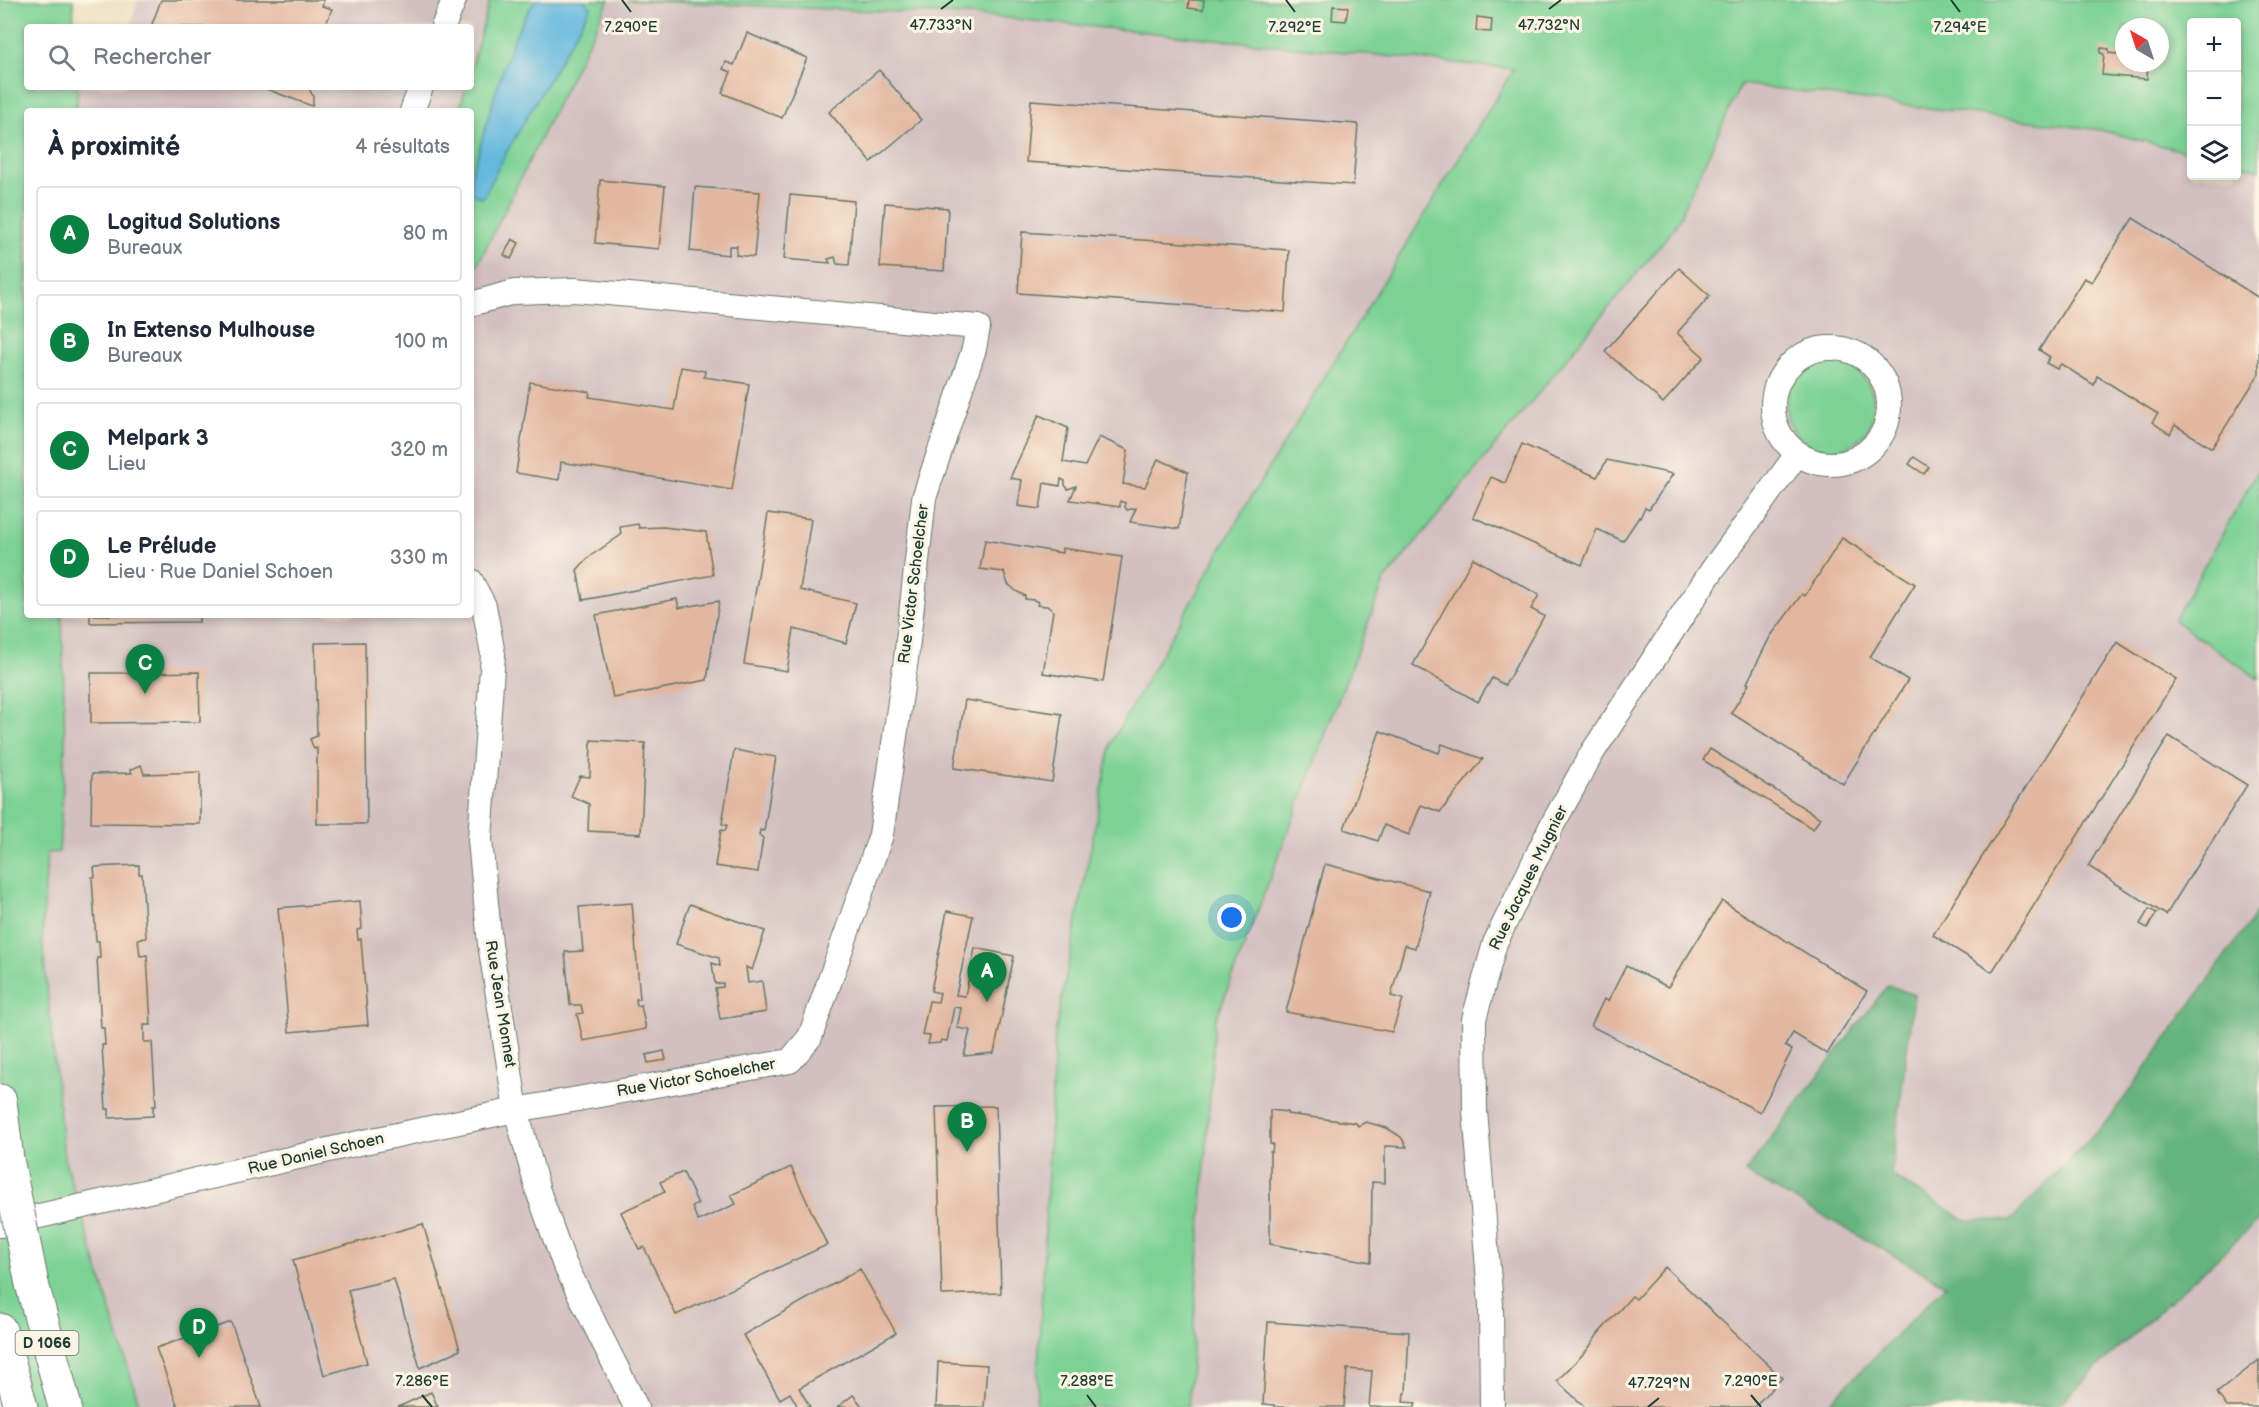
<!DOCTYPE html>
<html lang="fr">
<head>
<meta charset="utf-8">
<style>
  :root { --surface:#fff; --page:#f2f2f3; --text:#1f2937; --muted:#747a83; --line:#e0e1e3; --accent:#0b8043 }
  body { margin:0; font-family:"Balsamiq Sans",sans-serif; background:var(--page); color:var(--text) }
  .controls { position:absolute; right:18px; top:18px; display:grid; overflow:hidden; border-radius:6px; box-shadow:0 3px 9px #0003 }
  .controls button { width:54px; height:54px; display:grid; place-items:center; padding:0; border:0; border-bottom:2px solid var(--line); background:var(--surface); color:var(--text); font:30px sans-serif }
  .compass { position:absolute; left:2115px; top:18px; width:54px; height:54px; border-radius:50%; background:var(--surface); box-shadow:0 3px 9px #0003; rotate:321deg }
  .you { position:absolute; left:1232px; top:918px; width:21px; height:21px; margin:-15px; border:4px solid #fff; border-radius:50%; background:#1a73e8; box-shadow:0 0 0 9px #1a73e833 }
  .badge { display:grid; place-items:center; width:39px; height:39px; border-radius:50%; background:var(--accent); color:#fff; font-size:20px; font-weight:700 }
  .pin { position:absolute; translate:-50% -50px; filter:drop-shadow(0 2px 3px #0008) }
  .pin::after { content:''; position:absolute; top:32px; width:21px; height:18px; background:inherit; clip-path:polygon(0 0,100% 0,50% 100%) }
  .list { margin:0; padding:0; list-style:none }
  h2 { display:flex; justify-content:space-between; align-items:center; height:78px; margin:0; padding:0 24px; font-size:26px }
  h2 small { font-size:20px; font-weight:400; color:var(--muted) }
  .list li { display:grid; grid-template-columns:39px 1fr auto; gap:18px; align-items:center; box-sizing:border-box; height:96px; margin:0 12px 12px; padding:0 12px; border:2px solid var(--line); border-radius:6px }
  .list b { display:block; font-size:22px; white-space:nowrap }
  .list p { margin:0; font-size:20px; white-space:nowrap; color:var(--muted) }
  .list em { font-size:20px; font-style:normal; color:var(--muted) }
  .icon { flex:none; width:33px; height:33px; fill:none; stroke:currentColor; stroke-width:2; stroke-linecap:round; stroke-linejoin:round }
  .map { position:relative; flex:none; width:2259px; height:1407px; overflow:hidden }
  .search { position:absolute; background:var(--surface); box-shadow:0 3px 9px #0003; left:24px; top:24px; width:450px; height:66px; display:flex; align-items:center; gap:15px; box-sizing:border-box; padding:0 21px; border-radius:6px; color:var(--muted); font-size:22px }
  .panel { position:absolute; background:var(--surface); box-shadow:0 3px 9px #0003; left:24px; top:108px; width:450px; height:510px; border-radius:6px }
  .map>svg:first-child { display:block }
  .industrial { fill:#d2bfc0 }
  .green { fill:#7cd195; stroke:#4e8764; stroke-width:1.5; fill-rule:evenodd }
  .forest { fill:#65b37e; stroke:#427859; stroke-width:1.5 }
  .water { fill:#61b7de; stroke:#407a89; stroke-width:1.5 }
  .building { fill:#e2b69f }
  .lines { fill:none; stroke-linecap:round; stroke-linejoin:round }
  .street-casing { stroke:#677665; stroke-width:26 }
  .highway-casing { stroke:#677665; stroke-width:35 }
  .street { stroke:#fff; stroke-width:24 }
  .highway { stroke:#fff; stroke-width:33 }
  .highway-bridge-casing { stroke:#677665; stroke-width:35; stroke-linecap:butt }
  .highway-bridge { stroke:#fff; stroke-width:33 }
  .ticks { fill:none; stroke:#1f3d34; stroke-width:2 }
  .labels { text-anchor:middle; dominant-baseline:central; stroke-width:6; stroke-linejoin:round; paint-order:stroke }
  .shield { fill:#fcf5e5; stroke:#617469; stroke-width:1.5 }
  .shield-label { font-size:15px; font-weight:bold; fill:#1f3d34 }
  .street-label { font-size:16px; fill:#1f3d34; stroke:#fcf5e5 }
  .ticks-label { font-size:15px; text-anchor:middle; fill:#1f3d34; stroke:#fcf5e5; stroke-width:6; stroke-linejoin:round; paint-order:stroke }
</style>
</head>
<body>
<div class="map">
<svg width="2259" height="1407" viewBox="0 0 2259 1407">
  <rect width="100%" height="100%" fill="#fcf5e5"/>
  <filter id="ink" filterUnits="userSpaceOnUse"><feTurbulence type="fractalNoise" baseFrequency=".0167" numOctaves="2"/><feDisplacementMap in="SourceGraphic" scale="12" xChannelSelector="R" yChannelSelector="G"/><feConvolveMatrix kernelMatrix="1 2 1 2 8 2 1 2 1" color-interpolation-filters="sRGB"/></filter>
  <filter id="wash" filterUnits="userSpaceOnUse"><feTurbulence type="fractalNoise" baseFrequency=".008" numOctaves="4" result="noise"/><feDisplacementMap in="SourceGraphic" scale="24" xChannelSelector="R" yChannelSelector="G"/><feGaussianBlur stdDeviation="1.35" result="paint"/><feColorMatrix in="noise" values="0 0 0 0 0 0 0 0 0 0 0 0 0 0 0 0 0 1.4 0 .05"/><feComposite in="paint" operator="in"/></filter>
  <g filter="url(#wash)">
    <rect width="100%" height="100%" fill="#ede1c1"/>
    <!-- industrial -->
    <g class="industrial">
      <polygon points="138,0 490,0 471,69 471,27 130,27"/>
      <polygon points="609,0 987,16 1514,69 1248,502 1111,743 1055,1034 1036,1407 140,1407 64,1158 42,940 47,853 59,851 65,749 62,615 471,615 471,265 477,266"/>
      <polygon points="1741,84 2100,130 2191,153 2192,176 2236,176 2237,164 2259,170 2259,469 2174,620 2259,679 2259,909 2110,1118 2011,1220 1965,1220 1891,1175 1914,995 1745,1172 1946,1285 1825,1407 1188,1407 1215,1022 1384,581 1675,227"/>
      <polygon points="78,87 466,87 459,111 76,111"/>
      <polygon points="2259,1220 2259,1407 2056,1407 2113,1353"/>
    </g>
    <!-- green -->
    <g class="green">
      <polygon points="0,0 73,0 74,27 27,27 27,87 78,87 76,111 27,111 27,615 62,615 65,749 59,852 47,853 42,940 64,1158 140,1407 0,1407"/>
      <polygon points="490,0 609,0 477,266 471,265 471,111 459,111 466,87 471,87 471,69"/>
      <path d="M627,0H2259V170L2237,164L2236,22H2192L2191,153L2100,130L1741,84L1675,227L1384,581L1215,1022L1188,1407H1036L1055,1034L1111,743L1248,502L1514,69L987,16ZM2124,27H2160V63H2124Z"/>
      <circle cx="1830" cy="406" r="44"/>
      <polygon points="2259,469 2259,679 2174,620"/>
    </g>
    <!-- forest -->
    <polygon class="forest" points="2259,909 2259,1220 2113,1353 2056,1407 1825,1407 1946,1285 1745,1172 1888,985 1914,995 1891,1175 1965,1220 2011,1220 2110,1118"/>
    <!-- water -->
    <path class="water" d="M536,0H583L591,7L505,155L483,198L471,193V174C490,122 503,42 536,0Z"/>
    <g id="blocks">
      <!-- building -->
      <g class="building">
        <polygon points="161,0 324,0 322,6 332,9 325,27 151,27"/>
        <polygon points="1189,0 1204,0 1203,10 1188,8"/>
        <polygon points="1333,6 1348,7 1346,21 1332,20"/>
        <polygon points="1477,17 1492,19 1491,32 1476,31"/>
        <polygon points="747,33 807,58 782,118 722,93 731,72 723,69 726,62 734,65"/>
        <polygon points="2101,48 2109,49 2109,53 2124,55 2124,63 2148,63 2147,79 2102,75 2104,54 2100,53"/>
        <polygon points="879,70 921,120 871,162 829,112"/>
        <polygon points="261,87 308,87 313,96 313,103 312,106"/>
        <polygon points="1031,100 1358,124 1353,185 1026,162"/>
        <polygon points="600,180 665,186 659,249 595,243"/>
        <polygon points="695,187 760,192 754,257 736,255 737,246 729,246 729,255 690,251"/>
        <polygon points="790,195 854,201 849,265 837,264 835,257 828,259 830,263 784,259"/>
        <polygon points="885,203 948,208 944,271 880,267"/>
        <polygon points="2133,218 2259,298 2259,374 2212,448 2175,425 2170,434 2152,422 2158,414 2097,376 2094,385 2061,364 2057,369 2046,363 2050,357 2039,350 2084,278 2092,282"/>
        <polygon points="1022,232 1289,250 1285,312 1018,293"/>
        <polygon points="512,239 519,243 511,259 504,255"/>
        <polygon points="1679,268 1710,296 1677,333 1704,357 1663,403 1605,351"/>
        <polygon points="681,367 705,371 704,377 749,384 732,490 561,462 559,480 516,473 530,382 590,392 589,397 674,410"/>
        <polygon points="1039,415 1068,428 1063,462 1085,466 1099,437 1128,450 1123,484 1145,487 1158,459 1188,472 1179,529 1130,522 1136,508 1127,510 1125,507 1125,503 1120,501 1120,507 1070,500 1076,486 1068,489 1065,485 1065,481 1061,479 1060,486 1044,483 1040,509 1018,506 1022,480 1010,478"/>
        <polygon points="1522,444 1597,477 1607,460 1673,474 1649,509 1645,507 1640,518 1639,517 1623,541 1597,529 1582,565 1473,517 1491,477 1505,483"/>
        <polygon points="1914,457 1929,467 1924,474 1909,464"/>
        <polygon points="768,513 811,519 800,590 856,603 846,643 794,629 787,671 744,664"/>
        <polygon points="638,524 639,528 663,527 706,532 713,575 583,600 577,570 589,557 621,535 620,527"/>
        <polygon points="1842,538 1915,584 1870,657 1908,680 1843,784 1731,713 1749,684 1747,683 1770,637 1802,594 1805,596"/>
        <polygon points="985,540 1062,553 1062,548 1122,557 1103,682 1043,673 1053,611 1047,606 1037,605 1038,602 1034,600 1025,599 1025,596 1016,591 1008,584 1004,572 980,569"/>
        <polygon points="1473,558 1539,595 1531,609 1544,616 1505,685 1492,678 1478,702 1413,665"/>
        <polygon points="677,599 679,608 719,601 707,680 613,698 596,615"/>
        <polygon points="90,615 199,615 199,622 90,623"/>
        <polygon points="365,642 367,824 317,824 317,748 314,749 310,739 317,736 315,643"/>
        <polygon points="2117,642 2176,679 1992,972 1933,935"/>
        <polygon points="140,665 144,673 199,672 200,722 91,723 91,673 131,673 129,670"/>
        <polygon points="965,700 1062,714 1052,782 954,768"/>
        <polygon points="1380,731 1439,753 1442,744 1483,759 1440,812 1421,805 1409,835 1384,825 1378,841 1344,829"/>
        <polygon points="2169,736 2247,785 2166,915 2088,866"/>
        <polygon points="591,740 645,743 641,834 588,831 589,804 571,796 580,776 590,777"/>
        <polygon points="1710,749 1820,818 1813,829 1703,760"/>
        <polygon points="734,750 776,757 764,831 760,830 759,836 763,837 758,872 715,866 721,830 725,831 727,825 722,824"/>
        <polygon points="141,765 144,774 200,772 200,824 91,823 92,774 132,773 130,770"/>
        <polygon points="1325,864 1430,891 1415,948 1405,945 1391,996 1403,999 1392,1032 1286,1012"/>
        <polygon points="139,865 139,874 142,874 146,938 138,939 139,947 140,956 147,955 151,1025 144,1025 144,1042 152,1042 156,1106 153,1106 153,1116 109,1118 109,1109 106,1109 102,1045 105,1045 104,1028 101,1028 97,958 100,958 99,941 96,941 92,877 95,877 94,867"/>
        <polygon points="360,901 362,929 357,930 358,940 361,939 368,1025 289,1032 278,908"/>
        <polygon points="1722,901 1867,991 1827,1054 1793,1033 1785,1046 1792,1050 1760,1112 1591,1026 1604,999 1608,1001 1626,966 1668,987"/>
        <polygon points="632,903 640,999 636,999 637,1006 641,1005 646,1029 583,1041 577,1014 583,1013 581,1005 570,1005 565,952 583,951 579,907"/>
        <polygon points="690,904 765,931 752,970 746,967 748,983 762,981 766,1012 720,1019 715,988 723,987 723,983 715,984 712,963 720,966 719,958 676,944"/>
        <polygon points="2149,909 2157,913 2147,928 2140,924"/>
        <polygon points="947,911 973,916 956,995 965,996 975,948 1014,956 994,1053 964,1056 970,1030 957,1028 961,1008 954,1007 947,1041 941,1040 940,1043 928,1044 930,1036 922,1035 929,1001 938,1002 940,993 931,991"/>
        <polygon points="664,1051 666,1060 648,1063 646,1055"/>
        <polygon points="996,1106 1001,1293 942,1295 936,1107"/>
        <polygon points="1270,1110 1287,1112 1287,1114 1356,1123 1358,1126 1366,1122 1387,1128 1401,1137 1407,1147 1385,1146 1385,1183 1372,1182 1371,1262 1270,1244 1270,1152 1272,1152 1273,1144 1270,1144"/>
        <polygon points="791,1167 827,1245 676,1315 644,1247 639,1249 621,1212 665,1192 660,1182 683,1172 698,1204 692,1207 698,1221 736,1204 731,1195"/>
        <polygon points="423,1224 460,1350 420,1368 394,1279 348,1290 367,1363 324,1375 293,1260"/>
        <polygon points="1665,1267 1782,1378 1754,1407 1585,1407 1557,1381 1588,1349 1598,1334 1632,1296 1636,1299"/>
        <polygon points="860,1269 896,1333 799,1388 810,1407 798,1407 790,1393 780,1399 743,1335"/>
        <polygon points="231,1322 261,1407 178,1407 156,1348"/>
        <polygon points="1268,1322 1409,1332 1406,1393 1404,1393 1403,1402 1416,1403 1415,1407 1369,1407 1372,1371 1347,1369 1344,1407 1275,1407 1275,1405 1263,1404"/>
        <polygon points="2259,1360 2259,1407 2227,1407 2217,1393"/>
        <polygon points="938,1362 987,1365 984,1407 936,1407"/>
        <polygon points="431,1392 438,1407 398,1407"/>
        <polygon points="853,1395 863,1407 838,1407"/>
      </g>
    </g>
  </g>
  <g filter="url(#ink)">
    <use href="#blocks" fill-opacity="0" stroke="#677665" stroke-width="1.5"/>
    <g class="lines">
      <defs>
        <g id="street">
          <polyline points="443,27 454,0"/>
          <polyline points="412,111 421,87"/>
          <circle cx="1831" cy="406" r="58"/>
          <polyline points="471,581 484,606 493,654 480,840 490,944 516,1110 538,1191 564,1263 636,1407"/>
          <polyline points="0,1225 359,1143 516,1110 790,1061 810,1037 881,835 906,659 924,498 974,349 978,327 575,290 514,292 471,304"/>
          <polyline points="1492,1407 1491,1305 1475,1111 1474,1019 1495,943 1551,827 1592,753 1713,569 1798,453"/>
        </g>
        <g id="highway">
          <polyline points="0,1101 7,1159"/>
          <polyline points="32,1284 65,1407"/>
          <polyline points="0,1330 21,1407"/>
        </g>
      </defs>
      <!-- street casing -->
      <use href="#street" class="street-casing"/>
      <!-- highway casing -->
      <use href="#highway" class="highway-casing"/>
      <!-- street -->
      <use href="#street" class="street"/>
      <!-- highway -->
      <use href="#highway" class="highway"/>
      <defs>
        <polyline id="highway-bridge" points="7,1159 32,1284"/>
      </defs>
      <!-- highway-bridge casing -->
      <use href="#highway-bridge" class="highway-bridge-casing"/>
      <!-- highway-bridge -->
      <use href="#highway-bridge" class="highway-bridge"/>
    </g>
  </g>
  <!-- ticks -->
  <path class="ticks" d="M622,0L631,12M1286,0L1295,12M1951,0L1960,12M941,9L953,0M1549,9L1561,0M422,1395L432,1407M1087,1395L1096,1407M1751,1395L1761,1407M1648,1407L1659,1398"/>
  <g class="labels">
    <!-- shield labels -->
    <rect class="shield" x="15.5" y="1331" width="63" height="24" rx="4.5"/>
    <g class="shield-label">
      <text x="47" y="1343">D 1066</text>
    </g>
    <!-- street labels -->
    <g class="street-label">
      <text transform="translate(914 584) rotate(-83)">Rue Victor Schoelcher</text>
      <text transform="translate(1529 878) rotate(-64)">Rue Jacques Mugnier</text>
      <text transform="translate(500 1004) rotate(81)">Rue Jean Monnet</text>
      <text transform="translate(696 1078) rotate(-10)">Rue Victor Schoelcher</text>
      <text transform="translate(316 1154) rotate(-13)">Rue Daniel Schoen</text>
    </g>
  </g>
  <g class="ticks-label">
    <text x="941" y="30">47.733°N</text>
    <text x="1549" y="30">47.732°N</text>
    <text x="1960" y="32">7.294°E</text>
    <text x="631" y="32">7.290°E</text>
    <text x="1295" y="32">7.292°E</text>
    <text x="422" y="1386">7.286°E</text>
    <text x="1087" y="1386">7.288°E</text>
    <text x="1751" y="1386">7.290°E</text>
    <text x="1659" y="1388">47.729°N</text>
  </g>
</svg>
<div class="controls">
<button>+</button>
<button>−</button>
<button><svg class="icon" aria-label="layers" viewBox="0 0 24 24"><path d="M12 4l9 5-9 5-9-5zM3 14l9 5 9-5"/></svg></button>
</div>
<svg class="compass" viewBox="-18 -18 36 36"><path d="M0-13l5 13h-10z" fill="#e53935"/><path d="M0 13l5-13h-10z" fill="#747a83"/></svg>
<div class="you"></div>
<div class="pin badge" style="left:987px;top:1002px">A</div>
<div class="pin badge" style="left:967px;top:1152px">B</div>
<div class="pin badge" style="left:145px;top:694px">C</div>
<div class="pin badge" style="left:199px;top:1358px">D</div>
<div class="search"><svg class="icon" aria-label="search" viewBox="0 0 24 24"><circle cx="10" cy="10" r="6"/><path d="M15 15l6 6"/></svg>Rechercher</div>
<section class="panel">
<h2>À proximité<small>4 résultats</small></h2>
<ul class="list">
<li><span class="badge">A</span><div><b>Logitud Solutions</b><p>Bureaux</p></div><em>80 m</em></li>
<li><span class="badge">B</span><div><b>In Extenso Mulhouse</b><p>Bureaux</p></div><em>100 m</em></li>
<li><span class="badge">C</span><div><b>Melpark 3</b><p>Lieu</p></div><em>320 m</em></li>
<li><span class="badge">D</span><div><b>Le Prélude</b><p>Lieu · Rue Daniel Schoen</p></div><em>330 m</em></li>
</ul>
</section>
</div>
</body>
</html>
